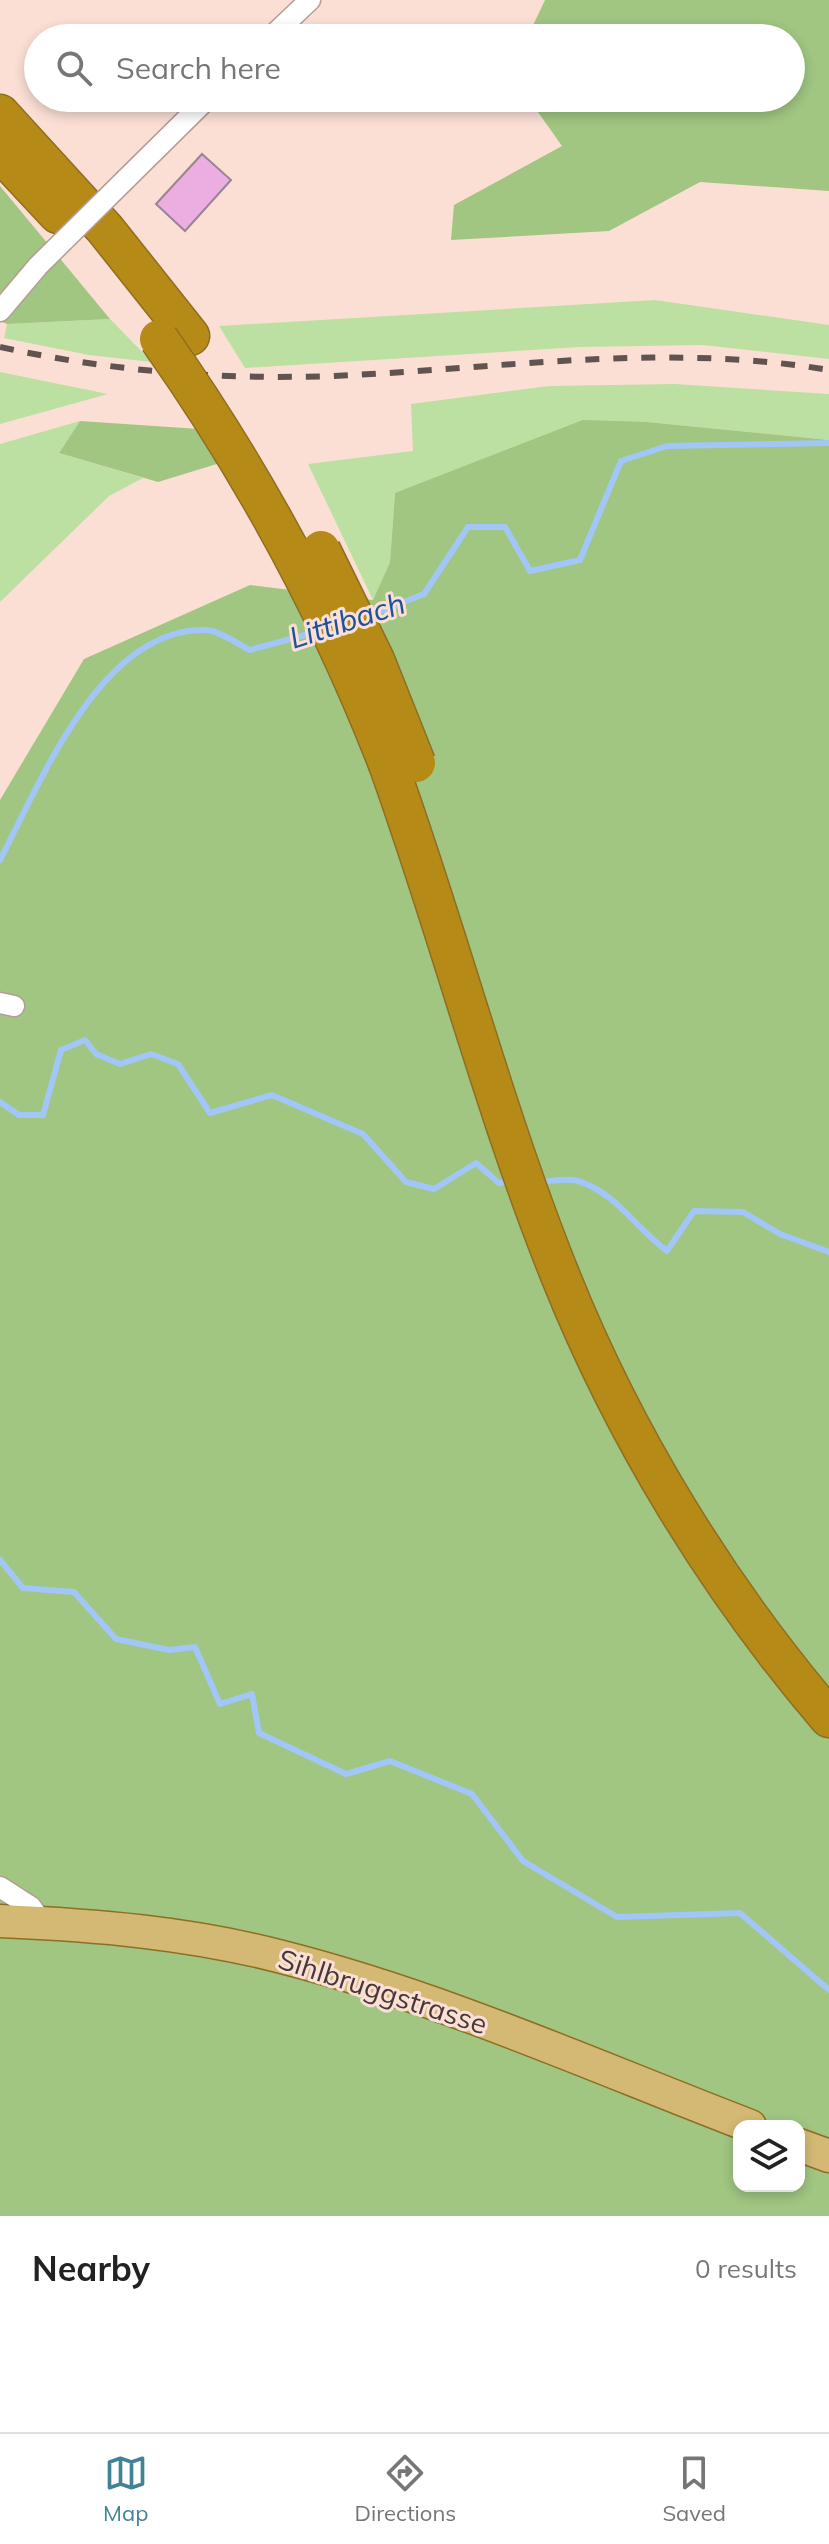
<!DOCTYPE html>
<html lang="en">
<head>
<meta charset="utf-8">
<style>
  :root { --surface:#fff; --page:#f2f2f2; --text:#222; --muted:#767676; --line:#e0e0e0; --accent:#418395 }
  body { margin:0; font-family:Mulish,sans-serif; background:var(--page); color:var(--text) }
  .controls { position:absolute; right:24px; bottom:24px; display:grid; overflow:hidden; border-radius:16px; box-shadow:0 4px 12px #0003 }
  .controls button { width:72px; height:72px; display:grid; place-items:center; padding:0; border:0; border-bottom:2px solid var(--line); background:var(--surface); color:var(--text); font:40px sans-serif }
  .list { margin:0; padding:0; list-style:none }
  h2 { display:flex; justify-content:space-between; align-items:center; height:104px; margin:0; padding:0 32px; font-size:34px }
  h2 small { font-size:26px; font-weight:400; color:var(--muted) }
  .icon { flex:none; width:44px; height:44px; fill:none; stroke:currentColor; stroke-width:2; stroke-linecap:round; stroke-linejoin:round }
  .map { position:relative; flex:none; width:829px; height:2216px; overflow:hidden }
  .search { position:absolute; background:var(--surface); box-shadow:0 4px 12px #0003; left:24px; right:24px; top:24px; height:88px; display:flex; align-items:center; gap:20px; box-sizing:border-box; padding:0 28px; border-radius:44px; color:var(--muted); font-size:30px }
  .sheet { height:216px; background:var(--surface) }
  nav { display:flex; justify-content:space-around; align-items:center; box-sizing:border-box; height:112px; border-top:2px solid var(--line); background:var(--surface); font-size:22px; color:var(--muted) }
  nav a { display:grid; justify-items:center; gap:4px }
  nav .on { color:var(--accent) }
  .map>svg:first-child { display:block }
  .green { fill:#bce0a1 }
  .forest { fill:#a0c682; fill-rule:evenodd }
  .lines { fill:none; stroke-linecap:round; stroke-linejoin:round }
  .stream { stroke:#a2c6f7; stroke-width:6 }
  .building { fill:#ecade1; stroke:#998495; stroke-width:2 }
  .minor-casing { stroke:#b79d94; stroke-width:23 }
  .primary-casing { stroke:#8e6e22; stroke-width:35 }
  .motorway-casing { stroke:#8e6e22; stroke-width:41 }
  .minor { stroke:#fff; stroke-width:20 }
  .primary { stroke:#d3b974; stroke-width:32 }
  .motorway { stroke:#b68a17; stroke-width:38 }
  .rail { stroke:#61534f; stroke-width:6; stroke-dasharray:14 14; stroke-linecap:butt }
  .minor-bridge-casing { stroke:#b79d94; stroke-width:23; stroke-linecap:butt }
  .motorway-bridge-casing { stroke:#8e6e22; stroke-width:41; stroke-linecap:butt }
  .minor-bridge { stroke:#fff; stroke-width:20 }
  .motorway-bridge { stroke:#b68a17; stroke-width:38 }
  .labels { text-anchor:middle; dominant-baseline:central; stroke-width:6; stroke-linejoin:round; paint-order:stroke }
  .street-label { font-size:28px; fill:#443936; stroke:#fbdfd5 }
  .water-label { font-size:30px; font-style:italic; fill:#1c529a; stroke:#fbdfd5 }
</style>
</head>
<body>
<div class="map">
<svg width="829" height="2216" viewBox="0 0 829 2216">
  <rect width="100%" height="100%" fill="#fbdfd5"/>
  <!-- green -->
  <g class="green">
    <polygon points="655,300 829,325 829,359 703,345 580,347 245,368 219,326"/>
    <polygon points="110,319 152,362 89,355 4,338 7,324"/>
    <polygon points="0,372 108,394 0,424"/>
    <polygon points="675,384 829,394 829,440 647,422 395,493 390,562 373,600 308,464 413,451 411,404 549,386"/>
    <polygon points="80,421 59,453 143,478 109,496 0,602 0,444"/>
  </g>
  <!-- forest -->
  <g class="forest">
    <polygon points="545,0 829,0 829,191 700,182 609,231 451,240 454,205 562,146 528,98 791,98 791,38 527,38"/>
    <polygon points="0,186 110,319 7,324 0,321"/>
    <path d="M583,420L647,422L829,440V2216H0V800L84,659L250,585L373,600L390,562L395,493ZM739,2126H799V2186H739Z"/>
    <polygon points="80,421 199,429 220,463 158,482 59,453"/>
  </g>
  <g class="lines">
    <!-- stream -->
    <g class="stream">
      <polyline points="369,616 424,594 468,527 505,527 530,571 580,560 621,461 667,446 829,443"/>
      <path d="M0,860C41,782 101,627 206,630C220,631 238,644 250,650L316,632"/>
      <polyline points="0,1102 19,1115 43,1115 61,1050 85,1040 96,1054 120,1064 151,1054 178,1064 210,1113 272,1095 363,1134 406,1182 434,1189 476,1163 499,1183 513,1182"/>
      <path d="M541,1182C552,1181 567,1178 578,1181C615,1192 637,1229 667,1251L694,1211L743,1212L780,1234L829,1252"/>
      <polyline points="0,1560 23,1588 74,1592 116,1639 169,1650 195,1647 220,1704 252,1694 259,1733 346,1774 390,1761 472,1794 523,1861 617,1917 740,1913 829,1990"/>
    </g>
  </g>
  <!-- building -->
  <polygon class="building" points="202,154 231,180 185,231 156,204"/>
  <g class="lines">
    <defs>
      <g id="minor">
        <polyline points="270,38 310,0"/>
        <polyline points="126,179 208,98"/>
        <polyline points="0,311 38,266"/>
        <polyline points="0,1003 14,1006"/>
        <polyline points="0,1887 31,1907 43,1923"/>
      </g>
      <g id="primary">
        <path d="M0,1921C95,1925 190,1933 282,1957C443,1998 596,2067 750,2126"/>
        <polyline points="799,2145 829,2156"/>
      </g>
      <g id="motorway">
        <polyline points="0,114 105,229 190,336"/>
        <polyline points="0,152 58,214"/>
        <path d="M388,764C449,933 493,1108 560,1275C624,1435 717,1587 829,1718"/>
      </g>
    </defs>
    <!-- minor casing -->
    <use href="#minor" class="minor-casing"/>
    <!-- primary casing -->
    <use href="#primary" class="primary-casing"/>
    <!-- motorway casing -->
    <use href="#motorway" class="motorway-casing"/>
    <!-- minor -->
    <use href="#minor" class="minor"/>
    <!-- primary -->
    <use href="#primary" class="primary"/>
    <!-- motorway -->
    <use href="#motorway" class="motorway"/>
    <!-- rail -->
    <path class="rail" d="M0,347C110,371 219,380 332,376C499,369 663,342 829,370"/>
    <defs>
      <polyline id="minor-bridge" points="38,266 126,179"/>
      <g id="motorway-bridge">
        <path d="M159,339C253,472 329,612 388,764"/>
        <polyline points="321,550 375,660 416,763"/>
      </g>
    </defs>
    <!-- minor-bridge casing -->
    <use href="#minor-bridge" class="minor-bridge-casing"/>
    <!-- motorway-bridge casing -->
    <use href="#motorway-bridge" class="motorway-bridge-casing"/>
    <!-- minor-bridge -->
    <use href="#minor-bridge" class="minor-bridge"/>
    <!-- motorway-bridge -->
    <use href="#motorway-bridge" class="motorway-bridge"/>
  </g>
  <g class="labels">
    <!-- street labels -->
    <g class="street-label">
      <text transform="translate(383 1991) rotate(18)">Sihlbruggstrasse</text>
    </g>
    <!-- water labels -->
    <g class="water-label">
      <text transform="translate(347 620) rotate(-18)">Littibach</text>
    </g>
  </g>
</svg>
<div class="controls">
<button><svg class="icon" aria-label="layers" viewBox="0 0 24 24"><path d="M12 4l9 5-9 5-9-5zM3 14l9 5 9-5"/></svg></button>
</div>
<div class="search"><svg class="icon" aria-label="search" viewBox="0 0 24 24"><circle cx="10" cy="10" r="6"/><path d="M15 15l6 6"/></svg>Search here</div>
</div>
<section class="sheet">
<h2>Nearby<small>0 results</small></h2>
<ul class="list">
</ul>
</section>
<nav>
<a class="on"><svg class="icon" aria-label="map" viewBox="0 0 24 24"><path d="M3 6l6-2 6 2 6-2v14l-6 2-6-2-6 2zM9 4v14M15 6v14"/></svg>Map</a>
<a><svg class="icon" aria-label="directions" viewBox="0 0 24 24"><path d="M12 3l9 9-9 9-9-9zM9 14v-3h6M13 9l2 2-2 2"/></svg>Directions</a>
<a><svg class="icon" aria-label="saved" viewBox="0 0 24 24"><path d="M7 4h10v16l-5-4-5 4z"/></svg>Saved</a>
</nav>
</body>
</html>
